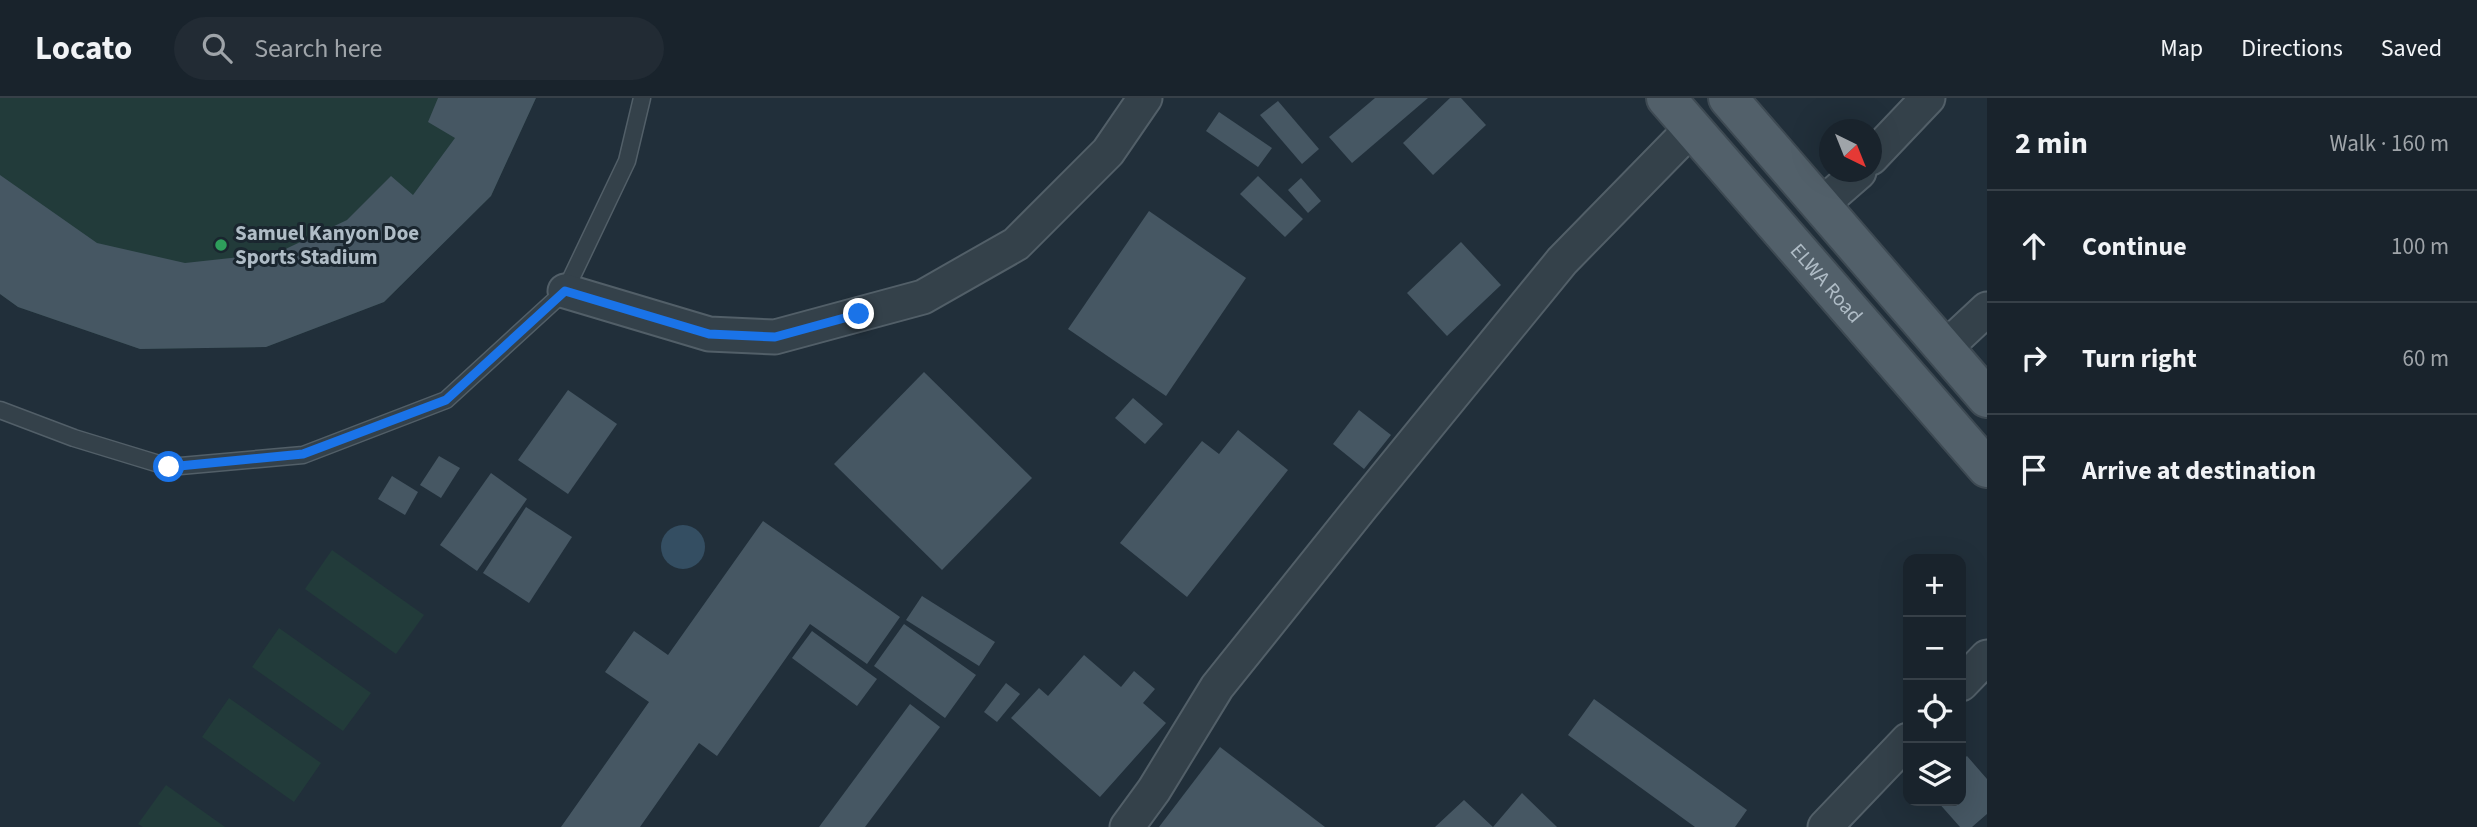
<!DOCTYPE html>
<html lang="en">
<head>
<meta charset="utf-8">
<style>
  :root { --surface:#19232c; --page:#222b34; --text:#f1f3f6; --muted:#9fa4a9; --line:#374048 }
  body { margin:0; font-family:"Source Sans 3",sans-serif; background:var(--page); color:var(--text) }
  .controls { position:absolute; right:21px; bottom:21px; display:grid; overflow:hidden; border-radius:14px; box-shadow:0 7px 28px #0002 }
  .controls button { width:63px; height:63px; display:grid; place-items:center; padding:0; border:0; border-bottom:2px solid var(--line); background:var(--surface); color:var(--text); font:35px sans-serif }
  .compass { position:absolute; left:1819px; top:21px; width:63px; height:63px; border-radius:50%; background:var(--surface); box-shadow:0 7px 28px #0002; rotate:137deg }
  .stop { position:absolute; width:21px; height:21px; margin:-16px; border:5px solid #1a73e8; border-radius:50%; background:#fff }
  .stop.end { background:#1a73e8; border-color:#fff; box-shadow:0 2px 7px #0008 }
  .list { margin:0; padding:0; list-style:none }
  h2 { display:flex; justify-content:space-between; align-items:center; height:91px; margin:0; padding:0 28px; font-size:30px }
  h2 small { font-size:23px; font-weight:400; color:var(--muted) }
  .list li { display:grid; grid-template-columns:46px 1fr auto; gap:21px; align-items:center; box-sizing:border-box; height:112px; padding:0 28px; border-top:2px solid var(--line) }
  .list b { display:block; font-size:26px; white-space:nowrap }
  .list em { font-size:23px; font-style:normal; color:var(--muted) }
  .icon { flex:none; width:38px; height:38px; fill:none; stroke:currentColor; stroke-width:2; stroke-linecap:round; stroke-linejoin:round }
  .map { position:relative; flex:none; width:1987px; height:729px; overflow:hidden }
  header { display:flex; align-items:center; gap:42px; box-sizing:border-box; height:98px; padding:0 35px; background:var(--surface); border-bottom:2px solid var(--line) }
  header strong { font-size:33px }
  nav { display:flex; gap:38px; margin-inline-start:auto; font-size:24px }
  .search { width:490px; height:63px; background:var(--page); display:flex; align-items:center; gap:18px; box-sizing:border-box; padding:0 24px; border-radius:38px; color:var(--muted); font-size:26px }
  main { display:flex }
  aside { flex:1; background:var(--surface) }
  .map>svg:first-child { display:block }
  .green { fill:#223b3a }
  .water { fill:#344e62 }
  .building { fill:#465763 }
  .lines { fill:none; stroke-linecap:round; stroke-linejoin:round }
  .service-casing { stroke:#525f68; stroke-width:19 }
  .minor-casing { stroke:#525f68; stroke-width:37 }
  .primary-casing { stroke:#3e4a53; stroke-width:42 }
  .service { stroke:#34414a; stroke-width:16 }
  .minor { stroke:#34414a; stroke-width:33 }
  .primary { stroke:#52606a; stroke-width:38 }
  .route { stroke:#1a73e8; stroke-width:9 }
  .leisure-dot { fill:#2e9e5b; stroke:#1a262f; stroke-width:2.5 }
  .labels { text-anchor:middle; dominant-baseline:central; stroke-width:6; stroke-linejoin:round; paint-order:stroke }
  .poi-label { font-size:21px; font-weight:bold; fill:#afbcc6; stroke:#1a262f; text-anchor:start }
  .street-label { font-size:21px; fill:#afbcc6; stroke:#1a262f }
</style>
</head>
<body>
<header>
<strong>Locato</strong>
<div class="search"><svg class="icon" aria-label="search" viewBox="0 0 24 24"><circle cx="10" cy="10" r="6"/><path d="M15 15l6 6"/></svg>Search here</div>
<nav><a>Map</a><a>Directions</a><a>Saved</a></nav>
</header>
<main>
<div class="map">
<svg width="1987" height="729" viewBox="0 0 1987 729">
  <rect width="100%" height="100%" fill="#212f3a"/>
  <!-- green -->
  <g class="green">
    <polygon points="0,0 536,0 491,98 384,204 266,249 140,251 18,209 0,196"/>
    <polygon points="332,452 424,517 396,556 305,491"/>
    <polygon points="279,530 371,595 343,633 252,569"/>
    <polygon points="229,600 321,665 294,704 202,639"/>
    <polygon points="166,687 225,729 143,729 138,726"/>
  </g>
  <!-- water -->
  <circle class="water" cx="683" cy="449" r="22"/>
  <!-- building -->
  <g class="building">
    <polygon points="438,0 536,0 491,98 384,204 266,249 140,251 18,209 0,196 0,77 97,145 185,165 277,155 347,122 391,78 413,97 455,40 428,24"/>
    <polygon points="1375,0 1428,0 1352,65 1329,39"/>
    <polygon points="1450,0 1461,0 1486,27 1433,77 1403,45"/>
    <polygon points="1278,3 1319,51 1302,66 1260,17"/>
    <polygon points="1219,14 1272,50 1258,69 1206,33"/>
    <polygon points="1258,78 1303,121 1285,139 1240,96"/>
    <polygon points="1301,80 1321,103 1308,115 1288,92"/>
    <polygon points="1149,113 1246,180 1166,298 1068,231"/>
    <polygon points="1461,144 1501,187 1447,238 1407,195"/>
    <polygon points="924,274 1032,380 942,472 834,366"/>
    <polygon points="568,292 617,326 568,396 518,362"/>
    <polygon points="1133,300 1163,326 1145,346 1115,320"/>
    <polygon points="1359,312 1391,337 1364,371 1333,346"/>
    <polygon points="1238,332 1288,372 1187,499 1120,445 1202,343 1219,356"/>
    <polygon points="439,358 460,370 441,400 420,387"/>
    <polygon points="491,375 527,401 477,473 440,447"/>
    <polygon points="392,378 418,394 405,417 378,401"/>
    <polygon points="526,409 572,439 529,505 483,475"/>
    <polygon points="763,423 900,519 867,566 810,526 717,658 699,645 640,729 561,729 649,604 605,574 634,533 668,557"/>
    <polygon points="922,498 995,544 979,568 906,522"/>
    <polygon points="904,526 976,577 945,620 874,568"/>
    <polygon points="812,533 877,581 857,608 792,560"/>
    <polygon points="1084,557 1121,589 1134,573 1155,591 1143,605 1166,625 1100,699 1011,620 1039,590 1048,598"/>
    <polygon points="1006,585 1020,596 997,624 984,614"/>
    <polygon points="1594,601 1747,712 1735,729 1695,729 1568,637"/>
    <polygon points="910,606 940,629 865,729 819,729"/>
    <polygon points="1220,649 1325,729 1159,729"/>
    <polygon points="1967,658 1987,681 1987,716 1972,729 1960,729 1937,703 1961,703 1961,663"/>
    <polygon points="1522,695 1557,729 1435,729 1464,702 1493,729"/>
  </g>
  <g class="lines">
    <defs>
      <polyline id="service" points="0,312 74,340 169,369 303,357 446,302 565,193 627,63 642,0"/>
      <g id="minor">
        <polyline points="1871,60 1928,0"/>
        <polyline points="1820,108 1859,74"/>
        <polyline points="565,193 709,236 775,239 923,199 1016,146 1108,54 1145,0"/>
        <polyline points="1944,251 1987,211"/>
        <polyline points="1961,586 1987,559"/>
        <polyline points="1127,729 1154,692 1217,589 1362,408 1562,163 1692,30"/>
        <polyline points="1825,729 1908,642"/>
      </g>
      <g id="primary">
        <path id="s1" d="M1666,0L1987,370"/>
        <polyline points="1728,0 1987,300"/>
      </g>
    </defs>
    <!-- service casing -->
    <use href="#service" class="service-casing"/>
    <!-- minor casing -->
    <use href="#minor" class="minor-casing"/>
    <!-- primary casing -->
    <use href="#primary" class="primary-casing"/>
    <!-- service -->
    <use href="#service" class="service"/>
    <!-- minor -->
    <use href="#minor" class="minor"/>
    <!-- primary -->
    <use href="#primary" class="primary"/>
  </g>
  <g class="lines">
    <!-- route -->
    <polyline class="route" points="169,369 303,356 446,302 565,193 709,236 775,239 859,216"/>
  </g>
  <!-- markers -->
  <circle class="leisure-dot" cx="221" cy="147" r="7"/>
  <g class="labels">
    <!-- poi labels -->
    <g class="poi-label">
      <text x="235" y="135">Samuel Kanyon Doe<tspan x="235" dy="24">Sports Stadium</tspan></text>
    </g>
    <!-- street labels -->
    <g class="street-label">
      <text stroke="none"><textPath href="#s1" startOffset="245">ELWA Road</textPath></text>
    </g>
  </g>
</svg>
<div class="controls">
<button>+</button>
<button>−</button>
<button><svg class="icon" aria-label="locate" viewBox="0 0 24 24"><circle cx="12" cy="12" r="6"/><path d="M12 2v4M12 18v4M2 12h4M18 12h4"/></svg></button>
<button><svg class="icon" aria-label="layers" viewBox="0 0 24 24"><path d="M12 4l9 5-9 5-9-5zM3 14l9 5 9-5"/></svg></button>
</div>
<svg class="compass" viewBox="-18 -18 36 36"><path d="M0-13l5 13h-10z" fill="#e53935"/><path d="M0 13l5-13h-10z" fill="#9fa4a9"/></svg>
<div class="stop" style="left:169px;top:369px"></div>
<div class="stop end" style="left:859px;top:216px"></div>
</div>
<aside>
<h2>2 min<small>Walk · 160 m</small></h2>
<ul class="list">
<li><svg class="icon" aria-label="ahead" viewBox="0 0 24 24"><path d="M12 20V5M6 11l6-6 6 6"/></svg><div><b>Continue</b></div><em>100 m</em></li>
<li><svg class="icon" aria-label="right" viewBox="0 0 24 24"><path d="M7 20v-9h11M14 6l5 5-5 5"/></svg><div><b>Turn right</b></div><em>60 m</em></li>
<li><svg class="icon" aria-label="arrive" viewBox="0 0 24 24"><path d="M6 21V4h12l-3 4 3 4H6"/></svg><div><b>Arrive at destination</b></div></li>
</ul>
</aside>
</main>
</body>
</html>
